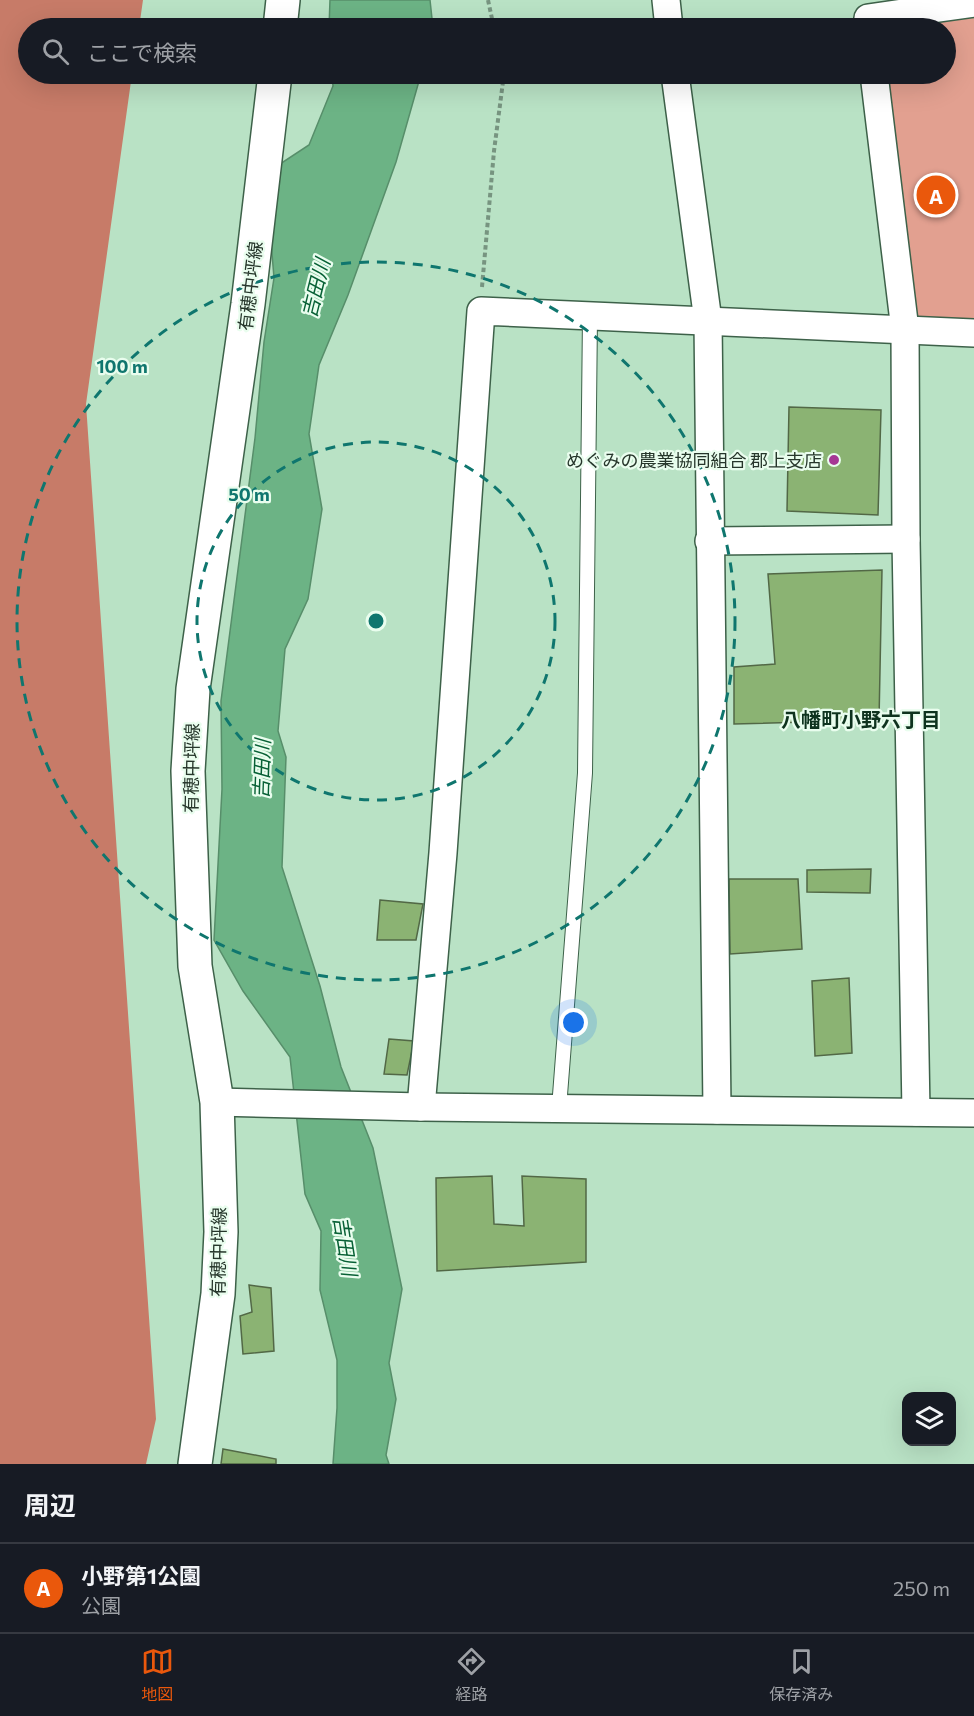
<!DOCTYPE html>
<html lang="ja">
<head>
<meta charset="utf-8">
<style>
  :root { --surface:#171b24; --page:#242831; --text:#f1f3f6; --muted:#9ea1a6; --line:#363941; --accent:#ea580c }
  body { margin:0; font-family:Commissioner,"Noto Sans JP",sans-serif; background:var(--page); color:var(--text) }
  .controls { position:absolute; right:18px; bottom:18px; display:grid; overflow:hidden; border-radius:12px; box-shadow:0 6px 24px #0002 }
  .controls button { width:54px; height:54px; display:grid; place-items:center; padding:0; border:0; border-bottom:2px solid var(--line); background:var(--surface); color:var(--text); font:30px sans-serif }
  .you { position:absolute; left:574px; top:1023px; width:21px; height:21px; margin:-15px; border:4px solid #fff; border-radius:50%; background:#1a73e8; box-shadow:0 0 0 9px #1a73e833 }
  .badge { display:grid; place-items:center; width:39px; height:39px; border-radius:50%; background:var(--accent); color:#fff; font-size:20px; font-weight:700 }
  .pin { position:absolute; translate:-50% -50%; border:3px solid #fff; box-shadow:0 2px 6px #0006 }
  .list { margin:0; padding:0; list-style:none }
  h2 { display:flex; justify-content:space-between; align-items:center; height:78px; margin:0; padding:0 24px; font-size:26px }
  h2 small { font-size:20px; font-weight:400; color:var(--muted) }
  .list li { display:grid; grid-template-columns:39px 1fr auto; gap:18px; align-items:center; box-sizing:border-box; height:90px; padding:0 24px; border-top:2px solid var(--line) }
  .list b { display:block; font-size:22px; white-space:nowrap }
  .list p { margin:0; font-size:20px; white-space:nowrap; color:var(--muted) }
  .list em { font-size:20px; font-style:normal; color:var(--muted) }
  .icon { flex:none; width:33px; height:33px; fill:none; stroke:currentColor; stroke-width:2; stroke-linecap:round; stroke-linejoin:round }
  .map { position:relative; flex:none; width:974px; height:1464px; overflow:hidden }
  .search { position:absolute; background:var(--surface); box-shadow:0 6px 24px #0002; left:18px; right:18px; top:18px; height:66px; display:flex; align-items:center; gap:15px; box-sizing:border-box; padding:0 21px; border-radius:33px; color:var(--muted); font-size:22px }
  .sheet { height:168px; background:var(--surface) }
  nav { display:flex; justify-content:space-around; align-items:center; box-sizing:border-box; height:84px; border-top:2px solid var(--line); background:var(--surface); font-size:16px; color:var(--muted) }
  nav a { display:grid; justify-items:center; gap:3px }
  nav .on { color:var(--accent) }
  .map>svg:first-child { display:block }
  .green { fill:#e2a090 }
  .forest { fill:#c77b68 }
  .water { fill:#6cb385; stroke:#578e6a; stroke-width:1.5 }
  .building { fill:#8bb373; stroke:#526846; stroke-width:1.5 }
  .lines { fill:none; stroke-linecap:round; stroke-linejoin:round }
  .service-casing { stroke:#3d6149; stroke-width:16 }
  .minor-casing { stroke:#3d6149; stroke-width:30 }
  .secondary-casing { stroke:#3d6149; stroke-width:36 }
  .path { stroke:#779480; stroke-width:4; stroke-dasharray:4.5 3; stroke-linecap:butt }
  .service { stroke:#fff; stroke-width:14 }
  .minor { stroke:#fff; stroke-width:27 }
  .secondary { stroke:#fff; stroke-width:33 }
  .ring { fill:none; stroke:#0f766e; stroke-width:3; stroke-dasharray:10 8 }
  .poi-dot { fill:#a63795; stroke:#e9fdee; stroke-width:2 }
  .labels { text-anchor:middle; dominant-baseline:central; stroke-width:4.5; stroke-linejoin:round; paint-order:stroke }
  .street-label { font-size:18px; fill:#26362b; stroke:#e9fdee }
  .poi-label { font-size:18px; fill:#26362b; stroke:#e9fdee; text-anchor:end }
  .water-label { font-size:20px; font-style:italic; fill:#076035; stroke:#e9fdee }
  .neighbourhood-label { font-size:20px; font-weight:bold; fill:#0e331e; stroke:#e9fdee }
  .centre { fill:#0f766e; stroke:#e9fdee; stroke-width:3 }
  .ring-label { font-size:18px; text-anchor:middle; font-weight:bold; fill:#0f766e; stroke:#e9fdee; stroke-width:4.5; stroke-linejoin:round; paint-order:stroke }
</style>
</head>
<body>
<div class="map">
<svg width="974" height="1464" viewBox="0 0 974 1464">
  <rect width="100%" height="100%" fill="#b9e2c5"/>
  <!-- green -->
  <polygon class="green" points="974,18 974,320 916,316 880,74 946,74 946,28 897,28"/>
  <!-- forest -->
  <polygon class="forest" points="0,0 143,0 139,28 28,28 28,74 132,74 86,404 156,1419 146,1464 0,1464"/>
  <!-- water -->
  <g class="water">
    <polygon points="330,0 430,0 433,28 329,28"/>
    <polygon points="332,74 421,74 396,162 348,295 319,365 309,434 322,509 308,599 285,649 278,731 286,757 282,867 320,986 341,1067 373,1148 402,1289 389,1363 396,1399 386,1455 389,1464 333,1464 337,1408 337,1360 320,1290 321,1231 305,1194 290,1057 243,991 214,940 222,789 221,701 255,438 264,342 274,278 269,217 280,164 309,145 333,86"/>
  </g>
  <!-- building -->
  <g class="building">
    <polygon points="789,407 881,410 878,515 787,511"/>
    <polygon points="882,570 879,720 734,724 734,667 775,664 768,574"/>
    <polygon points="871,869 870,893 807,892 807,870"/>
    <polygon points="729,879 798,879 802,949 730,954"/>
    <polygon points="380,900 423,904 416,940 377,940"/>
    <polygon points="849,978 852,1053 815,1056 812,981"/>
    <polygon points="389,1039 414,1041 407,1075 384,1074"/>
    <polygon points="492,1176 494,1224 524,1226 522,1176 586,1179 586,1262 437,1271 436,1178"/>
    <polygon points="249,1285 271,1288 274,1351 243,1354 240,1316 252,1312"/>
    <polygon points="223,1449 276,1459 276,1464 221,1464"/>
  </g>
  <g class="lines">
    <defs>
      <polyline id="service" points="559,1108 585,773 590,316"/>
      <g id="minor">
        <polyline points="666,0 669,28"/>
        <polyline points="868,18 974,3"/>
        <polyline points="675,74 708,321 717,1110"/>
        <polyline points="874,74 905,330 906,539 916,1112"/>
        <polyline points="709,541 906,539"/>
        <polyline points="217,1102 421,1107 974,1113"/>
        <polyline points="421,1107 443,853 481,311 974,333"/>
      </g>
      <g id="secondary">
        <polyline points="280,28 283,0"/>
        <polyline points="195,1464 218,1294 221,1232 217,1102 195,966 188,771 193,689 248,304 275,74"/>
      </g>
    </defs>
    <!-- service casing -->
    <use href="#service" class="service-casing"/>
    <!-- minor casing -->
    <use href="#minor" class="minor-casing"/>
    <!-- secondary casing -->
    <use href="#secondary" class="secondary-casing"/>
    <!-- path -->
    <g class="path">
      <polyline points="488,0 494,28"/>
      <polyline points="482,287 494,151 504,74"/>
    </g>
    <!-- service -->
    <use href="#service" class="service"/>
    <!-- minor -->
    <use href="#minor" class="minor"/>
    <!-- secondary -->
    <use href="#secondary" class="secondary"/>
  </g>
  <!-- distance rings -->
  <g class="ring">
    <circle cx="376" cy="621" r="179"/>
    <circle cx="376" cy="621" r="359"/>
  </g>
  <!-- markers -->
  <circle class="poi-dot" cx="834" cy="460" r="6"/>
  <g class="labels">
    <!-- street labels -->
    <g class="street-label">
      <text transform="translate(250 286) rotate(-83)">有穂中坪線</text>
      <text transform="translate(191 768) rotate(-89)">有穂中坪線</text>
      <text transform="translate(218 1252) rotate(-89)">有穂中坪線</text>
    </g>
    <!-- poi labels -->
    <g class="poi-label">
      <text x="822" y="460">めぐみの農業協同組合 郡上支店</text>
    </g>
    <!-- water labels -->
    <g class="water-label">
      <text transform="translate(315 288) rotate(-76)">吉田川</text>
      <text transform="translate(261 769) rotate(-88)">吉田川</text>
      <text transform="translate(346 1246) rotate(81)">吉田川</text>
    </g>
    <!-- neighbourhood labels -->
    <g class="neighbourhood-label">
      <text x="861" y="719">八幡町小野六丁目</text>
    </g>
  </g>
  <circle cx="376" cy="621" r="9" class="centre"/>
  <g class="ring-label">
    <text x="122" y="373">100 m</text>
    <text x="249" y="501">50 m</text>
  </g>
</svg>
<div class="controls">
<button><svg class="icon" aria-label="layers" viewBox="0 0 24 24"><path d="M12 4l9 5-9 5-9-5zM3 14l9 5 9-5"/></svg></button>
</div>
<div class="you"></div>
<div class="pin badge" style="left:936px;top:195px">A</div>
<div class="search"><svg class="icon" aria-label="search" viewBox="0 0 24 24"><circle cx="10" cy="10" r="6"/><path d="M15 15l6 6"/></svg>ここで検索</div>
</div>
<section class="sheet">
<h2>周辺<small></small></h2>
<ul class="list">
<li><span class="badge">A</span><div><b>小野第1公園</b><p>公園</p></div><em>250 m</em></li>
</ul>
</section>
<nav>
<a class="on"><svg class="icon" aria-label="map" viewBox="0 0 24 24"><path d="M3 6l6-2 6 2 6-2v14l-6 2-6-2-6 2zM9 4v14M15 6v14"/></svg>地図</a>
<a><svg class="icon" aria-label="directions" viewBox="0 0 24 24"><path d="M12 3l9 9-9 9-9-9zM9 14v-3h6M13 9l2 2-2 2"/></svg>経路</a>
<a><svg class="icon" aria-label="saved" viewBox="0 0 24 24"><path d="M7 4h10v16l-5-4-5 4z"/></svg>保存済み</a>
</nav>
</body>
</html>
